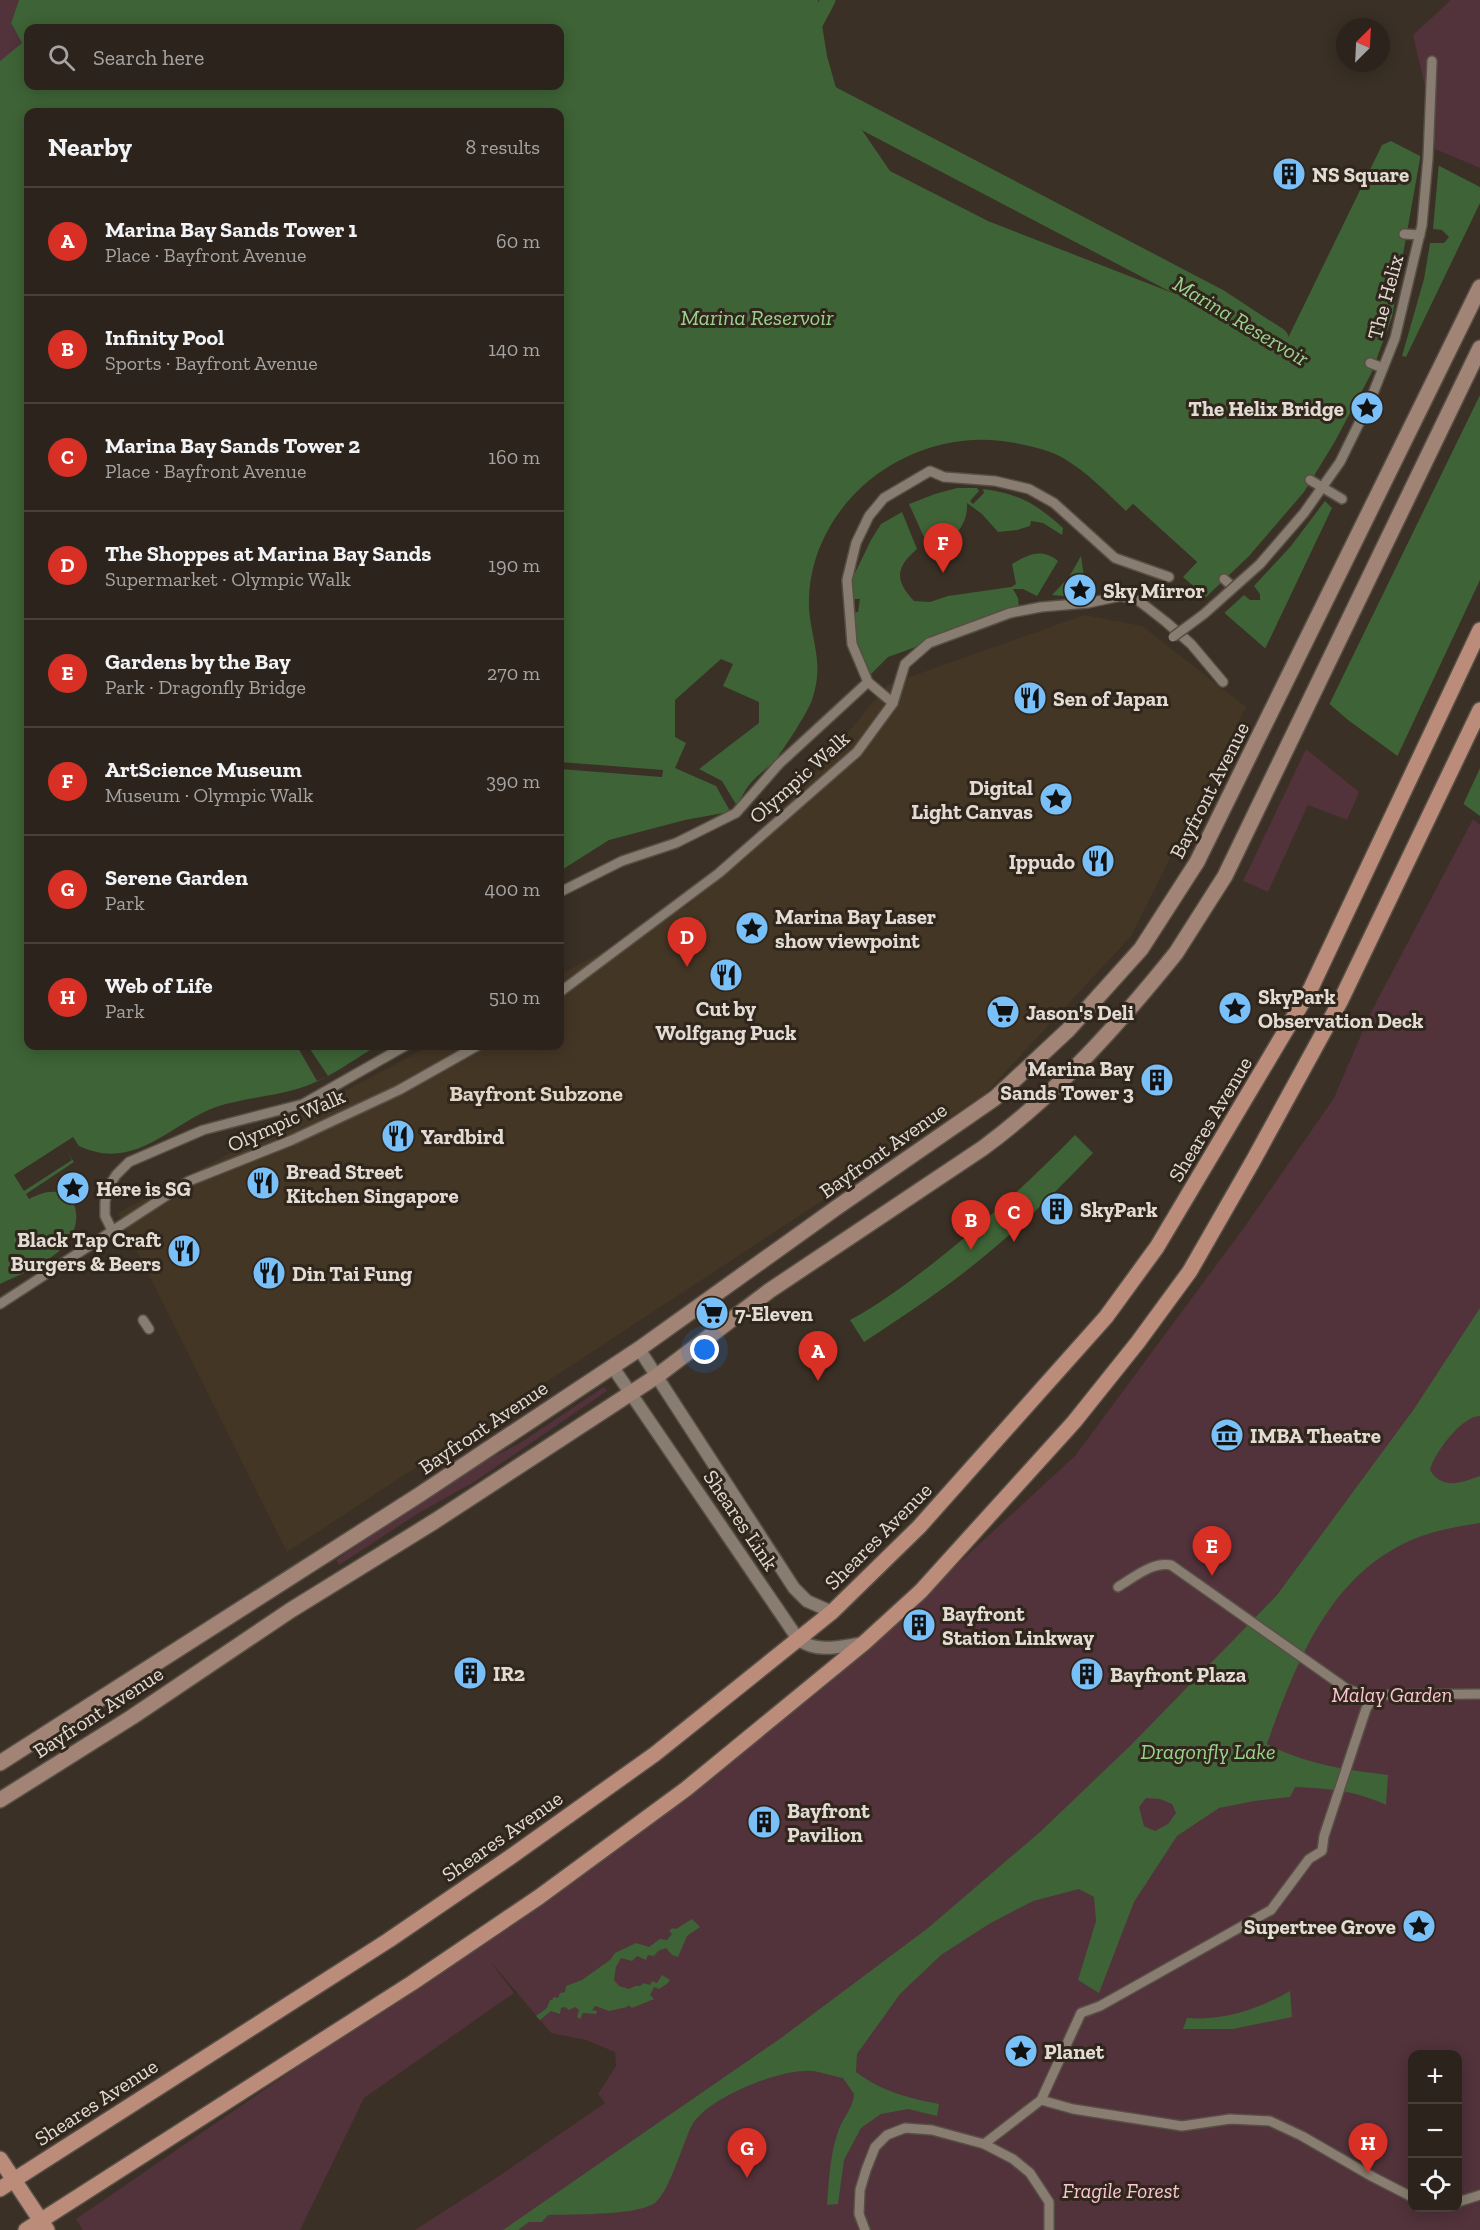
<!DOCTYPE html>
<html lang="en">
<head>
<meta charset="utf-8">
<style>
  :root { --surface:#2c241c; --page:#383029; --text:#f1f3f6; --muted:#a6a4a3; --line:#48413b; --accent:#d93025 }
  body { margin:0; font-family:"Zilla Slab",serif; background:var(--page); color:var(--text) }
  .controls { position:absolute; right:18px; bottom:18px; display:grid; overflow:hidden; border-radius:12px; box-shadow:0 3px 15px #0003 }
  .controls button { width:54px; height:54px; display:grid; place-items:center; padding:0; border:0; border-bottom:2px solid var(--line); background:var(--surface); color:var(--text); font:30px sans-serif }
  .compass { position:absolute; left:1336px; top:18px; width:54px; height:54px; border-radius:50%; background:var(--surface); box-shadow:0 3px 15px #0003; rotate:24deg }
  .you { position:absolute; left:705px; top:1350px; width:21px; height:21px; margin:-15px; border:4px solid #fff; border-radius:50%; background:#1a73e8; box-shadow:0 0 0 9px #1a73e833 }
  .badge { display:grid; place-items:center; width:39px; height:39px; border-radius:50%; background:var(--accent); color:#fff; font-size:20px; font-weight:700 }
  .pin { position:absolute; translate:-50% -50px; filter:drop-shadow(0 2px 3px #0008) }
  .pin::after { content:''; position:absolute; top:32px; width:21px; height:18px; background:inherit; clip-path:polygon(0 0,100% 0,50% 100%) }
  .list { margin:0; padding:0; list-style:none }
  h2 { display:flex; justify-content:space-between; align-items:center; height:78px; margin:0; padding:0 24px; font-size:26px }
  h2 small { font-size:20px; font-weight:400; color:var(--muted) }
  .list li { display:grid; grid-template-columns:39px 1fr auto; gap:18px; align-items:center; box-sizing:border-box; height:108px; padding:0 24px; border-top:2px solid var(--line) }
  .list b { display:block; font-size:22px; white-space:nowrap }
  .list p { margin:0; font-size:20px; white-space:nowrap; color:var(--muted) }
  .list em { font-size:20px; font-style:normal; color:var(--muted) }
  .icon { flex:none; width:33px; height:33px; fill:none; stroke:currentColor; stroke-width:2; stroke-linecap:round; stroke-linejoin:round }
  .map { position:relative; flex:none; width:1480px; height:2230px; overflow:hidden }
  .search { position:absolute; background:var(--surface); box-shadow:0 3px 15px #0003; left:24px; top:24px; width:540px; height:66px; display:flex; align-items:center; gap:15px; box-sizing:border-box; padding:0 21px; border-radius:12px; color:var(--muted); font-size:22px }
  .panel { position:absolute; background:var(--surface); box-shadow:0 3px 15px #0003; left:24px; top:108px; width:540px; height:942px; border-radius:12px }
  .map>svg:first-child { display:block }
  .built { fill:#443625 }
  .green { fill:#52323b; fill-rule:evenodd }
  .water { fill:#3e6336; fill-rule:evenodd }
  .pier { fill:#3a3025 }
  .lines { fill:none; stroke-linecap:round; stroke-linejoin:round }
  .canal { stroke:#3e6336; stroke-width:15 }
  .river { stroke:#3e6336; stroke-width:26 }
  .pedestrian-casing { stroke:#574f45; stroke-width:12 }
  .minor-casing { stroke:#574f45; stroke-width:15 }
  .secondary-casing { stroke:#574f45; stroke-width:18 }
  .primary-casing { stroke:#574f45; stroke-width:18 }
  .pedestrian { stroke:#887d70; stroke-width:9 }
  .minor { stroke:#887d70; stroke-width:12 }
  .secondary { stroke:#a28476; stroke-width:15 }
  .primary { stroke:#bc8c7b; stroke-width:15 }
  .pedestrian-bridge-casing { stroke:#574f45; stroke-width:12; stroke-linecap:butt }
  .pedestrian-bridge { stroke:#887d70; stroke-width:9 }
  .labels { text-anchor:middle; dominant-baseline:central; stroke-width:6; stroke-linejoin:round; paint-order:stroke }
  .poi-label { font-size:21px; font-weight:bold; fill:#e2dcd5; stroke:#30261b; text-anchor:start }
  .street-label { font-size:21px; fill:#e2dcd5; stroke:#30261b }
  .park-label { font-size:21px; font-style:italic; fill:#fdc5d4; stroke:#30261b }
  .water-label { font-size:22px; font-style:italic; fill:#9ad38e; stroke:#30261b }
  .neighbourhood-label { font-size:22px; font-weight:bold; fill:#e1d5c6; stroke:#30261b }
</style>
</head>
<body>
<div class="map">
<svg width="1480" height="2230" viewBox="0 0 1480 2230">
  <rect width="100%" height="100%" fill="#3a3025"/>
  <!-- built -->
  <polygon class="built" points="1084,615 1142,626 1246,707 1131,936 985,1094 287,1552 118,1213 429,1046 560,1046 560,975 689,905 806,784 887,685"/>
  <!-- green -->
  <g class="green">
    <polygon points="0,0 19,0 11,23 22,43 0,61"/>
    <polygon points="1451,0 1480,0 1480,168 1435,149 1431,112 1413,35"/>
    <polygon points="1306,749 1359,792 1347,820 1308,805 1268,892 1243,881"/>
    <path d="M1473,819L1480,825V2230H415L502,2174L605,2103L598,2094L616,2066L615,2052L586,2040L551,2033L490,1961L514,1993L364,2098L300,2230H83L76,2219L538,1902L814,1696L1075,1456L1243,1229L1334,1098L1370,1014ZM1412,2054H1458V2208H1412Z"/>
    <polygon points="604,1387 607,1391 474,1482 417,1514 339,1565 336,1560 466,1471 520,1443"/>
  </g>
  <!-- water -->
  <g class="water">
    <path d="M19,0H818L827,56L838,95L890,171L988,221L1288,338L1382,145L1391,141L1480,187V816L1348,720L1183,577L1197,562L1133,504L1126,511C1106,492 1087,472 1063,458C1051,451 1035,447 1020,444C934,424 841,475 815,561C809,581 807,603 811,624C816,654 822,669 812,700C808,712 785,747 777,758C769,768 758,774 750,784C744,791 739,802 734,811L685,820L609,840L560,871V112H28V1046H377C351,1061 326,1081 297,1089C270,1097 242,1098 216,1107C168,1125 135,1172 79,1146L68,1153L74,1162L26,1194L29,1199C38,1195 46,1191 56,1192C82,1195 80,1227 67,1243C50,1263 23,1273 0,1284V61L22,43L11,23ZM28,28H560V86H28Z"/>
    <path d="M957,488H977L979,491L970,501L973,504L984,493L983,489C1020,494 1035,503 1063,528L1062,535L1043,523L1031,521L1030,526L1017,530L998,532L982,514L967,503C968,525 956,533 942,550L928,546L909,504L935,494Z"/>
    <path d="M902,512L917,549C896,567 894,580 914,601L930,602L948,596L1011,587L1016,584L1012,564C1029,554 1042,548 1058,561L1037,596L1023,589H1013L1018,598L1020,616L993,619L888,657L870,675L857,650L850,613L858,612L860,599H855L853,607L849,606L853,577L871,540L881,524Z"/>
    <polygon points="1081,556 1087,598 1052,595 1069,577"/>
    <path d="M1075,1135L1093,1153C1056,1192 1018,1229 976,1263C940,1292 902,1317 864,1342L850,1320C877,1306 902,1287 927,1268C980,1227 1028,1183 1075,1135Z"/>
    <path d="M1480,1308V1416C1462,1416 1434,1453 1430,1470C1442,1490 1461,1483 1480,1476V1523C1455,1527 1429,1531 1405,1543C1326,1581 1295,1667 1267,1744C1305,1764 1346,1770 1388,1775L1386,1805C1354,1790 1330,1789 1295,1787L1290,1797L1254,1801L1219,1808L1177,1836L1134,1902L1099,1993L1078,1980L1096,1921L1094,1897L1079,1889L1033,1901L989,1924L941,1955L900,1994L857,2054L856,2072C881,2091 908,2098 939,2104L937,2116L908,2109L881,2114L861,2128L844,2160L838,2204L827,2205C829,2179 830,2153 839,2129C844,2116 853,2108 854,2094L843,2078C833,2076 822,2072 812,2071C781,2068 704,2099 691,2127C682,2146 670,2189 656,2202C640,2216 571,2214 548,2215L542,2222H529L518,2230H503L781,2038L928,1928L1040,1832L1131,1745L1277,1595L1414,1409ZM1146,1798L1160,1799L1172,1804L1176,1813L1168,1824L1155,1831L1144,1826L1139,1807Z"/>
    <polygon points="692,1919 700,1927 687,1936 678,1957 672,1955 666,1948 658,1951 654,1956 648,1955 646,1960 637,1956 632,1961 621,1958 616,1967 614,1980 619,1986 629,1989 635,1986 640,1986 644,1983 650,1985 652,1981 657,1983 662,1975 670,1980 667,1984 659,1989 654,1987 650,1995 654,1999 632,2008 628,2005 627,2007 609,2011 595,2006 592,2010 597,2011 596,2014 583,2013 580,2019 577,2017 579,2010 575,2007 569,2010 565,2007 561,2008 560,2014 551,2011 540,2020 536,2016 547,2008 550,2000 552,2000 554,1997 558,1998 560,1993 565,1992 566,1986 582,1980 610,1960 615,1953 636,1943 649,1947 660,1939 667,1940 672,1934 669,1931 672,1928 676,1929"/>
    <path d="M1290,1991L1292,2017L1233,2029H1183L1187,2018C1225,2021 1258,2009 1290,1991Z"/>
  </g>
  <!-- pier -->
  <g class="pier">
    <polygon points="1421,153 1439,162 1433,229 1442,230 1449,237 1444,243 1430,243 1424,279 1402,356 1406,357 1480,203 1480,395 1328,707 1264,651 1332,508 1325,501 1291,546 1254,586 1260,594 1260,600 1250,600 1244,595 1222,615 1204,599 1249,556 1304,492 1334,443 1371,374 1392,317"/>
    <polygon points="1133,504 1197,562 1190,569 1188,567 1193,562 1133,508 1128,513 1126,511"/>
    <polygon points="1480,580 1480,768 1462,807 1396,759"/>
    <polygon points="721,659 733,664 723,686 759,702 759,723 699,769 722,781 737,806 734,811 730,811 716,786 675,768 686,743 675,737 675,700"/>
    <polygon points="560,762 663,770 662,777 560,769"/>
    <polygon points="297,1046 308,1046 328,1076 317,1081"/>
    <polygon points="73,1137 79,1146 68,1153 72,1160 24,1191 14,1175"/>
  </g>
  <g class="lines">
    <!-- canal -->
    <polyline class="canal" points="811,32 828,0"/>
    <!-- river -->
    <polyline class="river" points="817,92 1216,301 1276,340"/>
    <defs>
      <g id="pedestrian">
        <polyline points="1404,234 1420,235"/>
        <polyline points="1370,363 1383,368"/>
        <polyline points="1310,480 1342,499"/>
        <polyline points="1260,564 1304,513 1340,462 1370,401 1395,338 1422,225 1428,158 1432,61"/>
        <polyline points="1224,579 1233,587"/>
        <polyline points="893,703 868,682 852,644 847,580 856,543 869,516 884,498 930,471 944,477 995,481 1029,489 1054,503 1115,558 1169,577"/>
        <polyline points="560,892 622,861 676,843 736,813 779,764 868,682"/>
        <polyline points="560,992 719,873 857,752 893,703 905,664 929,643 1010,613 1041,607 1088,603 1121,596 1139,601 1166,622 1191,644 1223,682"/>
        <polyline points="112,1230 105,1216 105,1202 108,1188 116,1175 129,1162 203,1130 303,1104 405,1046"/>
        <polyline points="0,1304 189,1181 292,1140 399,1090 477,1046"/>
        <polyline points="143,1320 149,1329"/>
        <path d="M1118,1587C1133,1578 1153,1561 1171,1565L1347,1689L1364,1695H1374"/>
        <polyline points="1041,2100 1073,2109 1182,2126 1230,2119 1270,2121 1302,2136 1373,2177 1412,2197"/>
        <polyline points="984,2144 1041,2100 1081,2013 1100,2006 1271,1910 1309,1859 1322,1851 1324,1836 1366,1709 1374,1695 1480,1694"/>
        <polyline points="1458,2202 1480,2195"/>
        <polyline points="865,2230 859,2214 860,2190 866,2170 875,2147 887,2135 905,2128 932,2130 984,2144 1013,2159 1030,2173 1049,2202 1049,2230"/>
      </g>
      <g id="minor">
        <polyline points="639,1349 794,1588 807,1601 832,1612"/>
        <path d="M612,1366L798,1639C817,1654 842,1646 864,1643"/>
      </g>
      <g id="secondary">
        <polyline points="0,1763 419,1495 639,1349 836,1208 995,1098 1068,1030 1141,949 1197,862 1480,287"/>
        <path d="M0,1800L132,1717L291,1610L435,1521L657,1376L769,1291L983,1148C1052,1097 1109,1035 1163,969L1176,953L1225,876L1480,348"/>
      </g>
      <g id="primary">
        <polyline points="0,2159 47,2230"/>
        <polyline points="0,2189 389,1940 509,1858 655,1754 832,1612 919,1527 1106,1317 1157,1247 1311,988 1480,630"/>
        <polyline points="26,2230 412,1983 539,1897 686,1789 864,1643 921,1591 1074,1422 1138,1342 1190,1271 1253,1161 1340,1002 1480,710"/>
      </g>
    </defs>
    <!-- pedestrian casing -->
    <use href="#pedestrian" class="pedestrian-casing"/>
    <!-- minor casing -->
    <use href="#minor" class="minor-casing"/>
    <!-- secondary casing -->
    <use href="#secondary" class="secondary-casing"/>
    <!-- primary casing -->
    <use href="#primary" class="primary-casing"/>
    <!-- pedestrian -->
    <use href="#pedestrian" class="pedestrian"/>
    <!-- minor -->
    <use href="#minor" class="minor"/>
    <!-- secondary -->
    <use href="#secondary" class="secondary"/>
    <!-- primary -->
    <use href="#primary" class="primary"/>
    <defs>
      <polyline id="pedestrian-bridge" points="1173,637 1204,614 1260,564"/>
    </defs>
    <!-- pedestrian-bridge casing -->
    <use href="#pedestrian-bridge" class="pedestrian-bridge-casing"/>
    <!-- pedestrian-bridge -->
    <use href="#pedestrian-bridge" class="pedestrian-bridge"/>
  </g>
  <!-- icons -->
  <defs>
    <symbol id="building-disc" viewBox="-11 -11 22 22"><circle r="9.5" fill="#79bff8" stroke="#30261b"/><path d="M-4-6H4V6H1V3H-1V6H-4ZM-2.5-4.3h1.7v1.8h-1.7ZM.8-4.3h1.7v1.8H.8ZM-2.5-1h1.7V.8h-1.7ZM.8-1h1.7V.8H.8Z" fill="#111"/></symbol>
    <symbol id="sight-disc" viewBox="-11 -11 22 22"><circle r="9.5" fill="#79bff8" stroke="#30261b"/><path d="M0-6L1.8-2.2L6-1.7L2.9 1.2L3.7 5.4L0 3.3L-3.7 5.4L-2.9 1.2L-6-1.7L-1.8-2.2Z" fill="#111"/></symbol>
    <symbol id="restaurant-disc" viewBox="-11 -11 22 22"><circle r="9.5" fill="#79bff8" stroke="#30261b"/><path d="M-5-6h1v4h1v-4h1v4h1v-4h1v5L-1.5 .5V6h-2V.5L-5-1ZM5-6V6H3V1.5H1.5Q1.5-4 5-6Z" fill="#111"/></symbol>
    <symbol id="supermarket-disc" viewBox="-11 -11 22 22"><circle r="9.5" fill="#79bff8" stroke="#30261b"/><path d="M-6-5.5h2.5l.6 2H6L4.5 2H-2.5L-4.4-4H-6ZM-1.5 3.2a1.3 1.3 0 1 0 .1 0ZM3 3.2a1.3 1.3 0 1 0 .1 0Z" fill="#111"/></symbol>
    <symbol id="museum-disc" viewBox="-11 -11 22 22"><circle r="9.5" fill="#79bff8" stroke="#30261b"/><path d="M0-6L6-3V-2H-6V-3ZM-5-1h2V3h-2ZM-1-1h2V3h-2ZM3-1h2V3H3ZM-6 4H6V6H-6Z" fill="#111"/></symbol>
  </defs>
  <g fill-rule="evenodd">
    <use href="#building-disc" x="1270" y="155" width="38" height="38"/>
    <use href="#sight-disc" x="1348" y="389" width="38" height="38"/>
    <use href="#sight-disc" x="1061" y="571" width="38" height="38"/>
    <use href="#restaurant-disc" x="1011" y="679" width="38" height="38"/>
    <use href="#sight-disc" x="1037" y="780" width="38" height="38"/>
    <use href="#restaurant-disc" x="1079" y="842" width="38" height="38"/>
    <use href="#sight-disc" x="733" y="909" width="38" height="38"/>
    <use href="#restaurant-disc" x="707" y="956" width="38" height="38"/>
    <use href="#sight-disc" x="1216" y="989" width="38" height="38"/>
    <use href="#supermarket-disc" x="984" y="993" width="38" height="38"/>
    <use href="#building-disc" x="1138" y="1061" width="38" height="38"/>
    <use href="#restaurant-disc" x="379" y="1117" width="38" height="38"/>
    <use href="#restaurant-disc" x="244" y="1164" width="38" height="38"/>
    <use href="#sight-disc" x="54" y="1169" width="38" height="38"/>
    <use href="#building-disc" x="1038" y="1190" width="38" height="38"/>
    <use href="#restaurant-disc" x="165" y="1232" width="38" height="38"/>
    <use href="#restaurant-disc" x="250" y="1254" width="38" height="38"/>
    <use href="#supermarket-disc" x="693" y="1294" width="38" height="38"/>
    <use href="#museum-disc" x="1208" y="1416" width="38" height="38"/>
    <use href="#building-disc" x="900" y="1606" width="38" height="38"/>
    <use href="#building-disc" x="451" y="1654" width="38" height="38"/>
    <use href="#building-disc" x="1068" y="1655" width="38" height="38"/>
    <use href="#building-disc" x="745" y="1803" width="38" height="38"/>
    <use href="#sight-disc" x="1400" y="1907" width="38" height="38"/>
    <use href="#sight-disc" x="1002" y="2032" width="38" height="38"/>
  </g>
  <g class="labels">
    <!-- poi labels -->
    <g class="poi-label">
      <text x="1312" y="174">NS Square</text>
      <text x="1344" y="408" text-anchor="end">The Helix Bridge</text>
      <text x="1103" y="590">Sky Mirror</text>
      <text x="1053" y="698">Sen of Japan</text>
      <text x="1033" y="787" text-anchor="end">Digital<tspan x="1033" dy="24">Light Canvas</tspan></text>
      <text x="1075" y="861" text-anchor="end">Ippudo</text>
      <text x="775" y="916">Marina Bay Laser<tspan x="775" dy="24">show viewpoint</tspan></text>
      <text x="1258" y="996">SkyPark<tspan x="1258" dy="24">Observation Deck</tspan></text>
      <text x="726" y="1008" text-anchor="middle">Cut by<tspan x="726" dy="24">Wolfgang Puck</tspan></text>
      <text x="1026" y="1012">Jason's Deli</text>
      <text x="1134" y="1068" text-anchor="end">Marina Bay<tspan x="1134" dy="24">Sands Tower 3</tspan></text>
      <text x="421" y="1136">Yardbird</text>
      <text x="286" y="1171">Bread Street<tspan x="286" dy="24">Kitchen Singapore</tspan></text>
      <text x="96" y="1188">Here is SG</text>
      <text x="1080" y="1209">SkyPark</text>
      <text x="161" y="1239" text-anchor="end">Black Tap Craft<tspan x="161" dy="24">Burgers &amp; Beers</tspan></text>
      <text x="292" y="1273">Din Tai Fung</text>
      <text x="735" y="1313">7-Eleven</text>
      <text x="1250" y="1435">IMBA Theatre</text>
      <text x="942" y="1613">Bayfront<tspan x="942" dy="24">Station Linkway</tspan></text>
      <text x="493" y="1673">IR2</text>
      <text x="1110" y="1674">Bayfront Plaza</text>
      <text x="787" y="1810">Bayfront<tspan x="787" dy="24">Pavilion</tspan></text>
      <text x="1396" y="1926" text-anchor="end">Supertree Grove</text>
      <text x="1044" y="2051">Planet</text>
    </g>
    <!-- street labels -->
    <g class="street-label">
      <text transform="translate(1385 297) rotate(-75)">The Helix</text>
      <text transform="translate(799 777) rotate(-42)">Olympic Walk</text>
      <text transform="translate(1209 790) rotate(-63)">Bayfront Avenue</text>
      <text transform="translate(1210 1119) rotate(-59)">Sheares Avenue</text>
      <text transform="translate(286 1120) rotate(-24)">Olympic Walk</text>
      <text transform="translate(883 1150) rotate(-35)">Bayfront Avenue</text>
      <text transform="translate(483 1427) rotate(-34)">Bayfront Avenue</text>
      <text transform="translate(741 1520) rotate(56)">Sheares Link</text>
      <text transform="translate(878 1536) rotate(-45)">Sheares Avenue</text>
      <text transform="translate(98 1712) rotate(-33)">Bayfront Avenue</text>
      <text transform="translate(502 1836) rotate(-35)">Sheares Avenue</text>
      <text transform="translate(96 2102) rotate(-33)">Sheares Avenue</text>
    </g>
    <!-- park labels -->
    <g class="park-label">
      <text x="1392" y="1694">Malay Garden</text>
      <text x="1121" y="2190">Fragile Forest</text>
    </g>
    <!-- water labels -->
    <g class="water-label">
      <text x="757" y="317">Marina Reservoir</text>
      <text transform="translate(1241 321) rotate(31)">Marina Reservoir</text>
      <text x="1208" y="1751">Dragonfly Lake</text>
    </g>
    <!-- neighbourhood labels -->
    <g class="neighbourhood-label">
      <text x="536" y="1093">Bayfront Subzone</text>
    </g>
  </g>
</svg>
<div class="controls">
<button>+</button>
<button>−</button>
<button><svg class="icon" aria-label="locate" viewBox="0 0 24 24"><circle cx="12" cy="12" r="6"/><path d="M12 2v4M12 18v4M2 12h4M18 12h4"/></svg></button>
</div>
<svg class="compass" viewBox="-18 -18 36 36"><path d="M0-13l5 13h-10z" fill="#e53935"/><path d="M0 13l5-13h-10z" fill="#a6a4a3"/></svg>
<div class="you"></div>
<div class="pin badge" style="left:818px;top:1381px">A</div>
<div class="pin badge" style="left:971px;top:1250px">B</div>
<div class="pin badge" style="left:1014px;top:1242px">C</div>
<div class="pin badge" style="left:687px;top:967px">D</div>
<div class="pin badge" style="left:1212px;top:1576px">E</div>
<div class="pin badge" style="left:943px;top:573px">F</div>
<div class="pin badge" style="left:747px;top:2178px">G</div>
<div class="pin badge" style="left:1368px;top:2173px">H</div>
<div class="search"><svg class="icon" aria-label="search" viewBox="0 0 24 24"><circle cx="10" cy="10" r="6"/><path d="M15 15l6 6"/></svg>Search here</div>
<section class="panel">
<h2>Nearby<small>8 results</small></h2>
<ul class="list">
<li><span class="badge">A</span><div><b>Marina Bay Sands Tower 1</b><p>Place · Bayfront Avenue</p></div><em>60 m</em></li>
<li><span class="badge">B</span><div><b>Infinity Pool</b><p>Sports · Bayfront Avenue</p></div><em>140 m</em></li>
<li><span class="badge">C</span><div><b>Marina Bay Sands Tower 2</b><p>Place · Bayfront Avenue</p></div><em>160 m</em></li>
<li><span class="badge">D</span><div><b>The Shoppes at Marina Bay Sands</b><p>Supermarket · Olympic Walk</p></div><em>190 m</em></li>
<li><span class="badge">E</span><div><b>Gardens by the Bay</b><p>Park · Dragonfly Bridge</p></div><em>270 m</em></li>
<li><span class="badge">F</span><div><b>ArtScience Museum</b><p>Museum · Olympic Walk</p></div><em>390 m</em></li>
<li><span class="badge">G</span><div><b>Serene Garden</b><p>Park</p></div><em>400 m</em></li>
<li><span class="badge">H</span><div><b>Web of Life</b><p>Park</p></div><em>510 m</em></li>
</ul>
</section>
</div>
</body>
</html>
